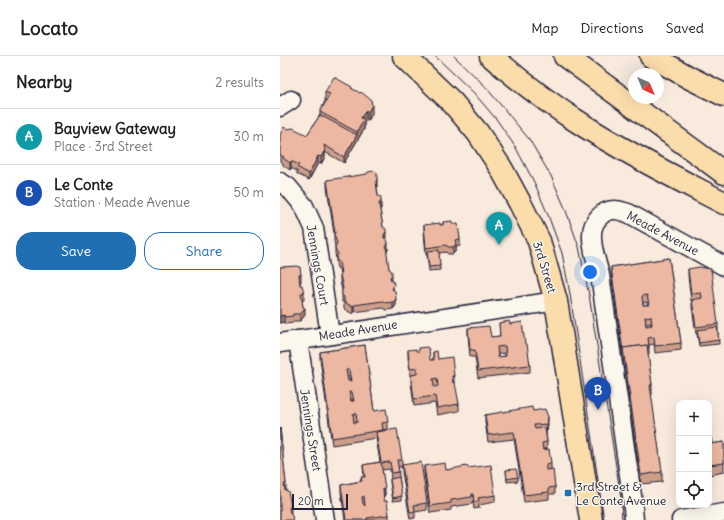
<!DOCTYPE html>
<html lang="en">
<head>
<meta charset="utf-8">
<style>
  :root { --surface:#fff; --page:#f2f2f2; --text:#202124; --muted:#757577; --line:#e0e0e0; --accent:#1f6fb2 }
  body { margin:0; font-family:Delius,sans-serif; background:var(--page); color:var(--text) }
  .controls { position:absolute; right:12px; bottom:12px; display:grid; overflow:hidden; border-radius:8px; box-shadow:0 4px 16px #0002 }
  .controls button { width:36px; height:36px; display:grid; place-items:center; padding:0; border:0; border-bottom:1px solid var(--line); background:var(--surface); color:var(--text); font:20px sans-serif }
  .compass { position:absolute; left:348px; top:12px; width:36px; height:36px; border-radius:50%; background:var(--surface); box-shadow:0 4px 16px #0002; rotate:136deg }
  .scale { position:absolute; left:12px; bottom:10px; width:56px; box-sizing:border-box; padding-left:4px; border:2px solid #22223b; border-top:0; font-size:11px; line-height:14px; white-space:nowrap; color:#22223b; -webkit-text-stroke:3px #fbf7ec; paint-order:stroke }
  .you { position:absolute; left:310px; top:216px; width:14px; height:14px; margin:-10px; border:3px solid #fff; border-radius:50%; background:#1a73e8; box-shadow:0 0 0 6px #1a73e833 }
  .badge { display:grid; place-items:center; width:26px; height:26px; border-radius:50%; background:var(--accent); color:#fff; font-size:13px; font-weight:700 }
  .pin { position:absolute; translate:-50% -33px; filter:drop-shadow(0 1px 2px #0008) }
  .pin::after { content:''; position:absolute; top:21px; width:14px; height:12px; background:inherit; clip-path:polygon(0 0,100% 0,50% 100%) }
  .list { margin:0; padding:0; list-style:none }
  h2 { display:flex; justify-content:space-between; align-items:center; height:52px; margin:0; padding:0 16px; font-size:17px }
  h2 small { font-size:13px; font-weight:400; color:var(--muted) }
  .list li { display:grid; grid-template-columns:26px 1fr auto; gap:12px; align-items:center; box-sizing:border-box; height:56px; padding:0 16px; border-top:1px solid var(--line) }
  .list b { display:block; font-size:15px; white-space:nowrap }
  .list p { margin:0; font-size:13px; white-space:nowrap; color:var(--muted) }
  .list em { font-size:13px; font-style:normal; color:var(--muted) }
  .actions { display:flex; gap:8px; padding:12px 16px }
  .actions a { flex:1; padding:9px 0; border:1px solid var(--accent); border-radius:16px; text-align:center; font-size:14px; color:var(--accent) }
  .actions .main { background:var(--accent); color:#fff }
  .icon { flex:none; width:22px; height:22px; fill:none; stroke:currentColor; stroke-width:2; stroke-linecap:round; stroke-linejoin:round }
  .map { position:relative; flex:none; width:444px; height:464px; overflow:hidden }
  header { display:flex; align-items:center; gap:24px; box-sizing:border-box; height:56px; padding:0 20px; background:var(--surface); border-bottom:1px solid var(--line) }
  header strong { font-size:19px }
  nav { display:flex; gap:22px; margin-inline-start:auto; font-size:14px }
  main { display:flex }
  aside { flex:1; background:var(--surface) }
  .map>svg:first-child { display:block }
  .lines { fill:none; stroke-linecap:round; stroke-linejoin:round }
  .minor-casing { stroke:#22223b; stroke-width:21 }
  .primary-casing { stroke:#22223b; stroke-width:25 }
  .motorway-casing { stroke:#22223b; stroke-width:25 }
  .minor { stroke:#fbf7ec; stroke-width:18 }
  .primary { stroke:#fbdcab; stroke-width:22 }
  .motorway { stroke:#fbdcab; stroke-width:22 }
  .tram { stroke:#22223b; stroke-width:1 }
  .wall { fill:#cc9e8a; stroke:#22223b; fill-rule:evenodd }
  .shaded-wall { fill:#a68171; stroke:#22223b }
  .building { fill:#edb8a1; stroke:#22223b; fill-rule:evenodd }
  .poi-dot { fill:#1f6fb2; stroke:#fbf7ec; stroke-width:1.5 }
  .labels { text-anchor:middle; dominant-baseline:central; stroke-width:3; stroke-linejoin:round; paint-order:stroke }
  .street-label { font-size:12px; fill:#22223b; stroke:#fbf7ec }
  .poi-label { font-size:12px; fill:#22223b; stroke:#fbf7ec; text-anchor:start }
</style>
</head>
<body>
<header>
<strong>Locato</strong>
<nav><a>Map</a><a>Directions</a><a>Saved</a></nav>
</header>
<main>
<aside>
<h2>Nearby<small>2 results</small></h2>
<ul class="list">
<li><span class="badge" style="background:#0f9aa8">A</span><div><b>Bayview Gateway</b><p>Place · 3rd Street</p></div><em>30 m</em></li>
<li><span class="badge" style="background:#1a4fb4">B</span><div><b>Le Conte</b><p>Station · Meade Avenue</p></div><em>50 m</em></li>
</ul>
<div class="actions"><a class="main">Save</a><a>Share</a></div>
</aside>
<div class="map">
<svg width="444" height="464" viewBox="0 0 444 464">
  <rect width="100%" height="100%" fill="#f8eadd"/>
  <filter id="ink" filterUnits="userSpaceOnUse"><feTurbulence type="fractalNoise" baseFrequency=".025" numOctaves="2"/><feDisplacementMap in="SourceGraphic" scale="8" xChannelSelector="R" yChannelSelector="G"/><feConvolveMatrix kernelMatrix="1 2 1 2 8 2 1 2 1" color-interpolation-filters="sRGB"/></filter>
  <g filter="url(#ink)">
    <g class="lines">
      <defs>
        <g id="minor">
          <polyline points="0,51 11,44"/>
          <polyline points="0,126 8,131 24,150 34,172 50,279"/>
          <polyline points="18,284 45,464"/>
          <polyline points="0,287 276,245"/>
          <path d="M354,464L352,440L320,219C317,206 311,192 312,178C312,166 323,153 335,154C339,154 344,156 348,157L444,210"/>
          <polyline points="401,464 444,457"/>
        </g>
        <g id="primary">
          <polyline points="124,0 172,46 198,77 221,112 240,147 259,185 276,245 311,464"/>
          <polyline points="285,0 444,117"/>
        </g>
        <g id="motorway">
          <path d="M211,0C241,26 272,50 306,71C350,99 398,123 444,147"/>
          <polyline points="371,0 410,22 444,39"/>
        </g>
      </defs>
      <!-- minor casing -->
      <use href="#minor" class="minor-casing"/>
      <!-- primary casing -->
      <use href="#primary" class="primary-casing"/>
      <!-- motorway casing -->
      <use href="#motorway" class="motorway-casing"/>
      <!-- minor -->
      <use href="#minor" class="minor"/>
      <!-- primary -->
      <use href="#primary" class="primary"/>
      <!-- motorway -->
      <use href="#motorway" class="motorway"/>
      <!-- tram -->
      <g class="tram">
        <polyline points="155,0 193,36 217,64 236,92 255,128 268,159 282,197 290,238 324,464"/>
        <polyline points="174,0 204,29 249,83 271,120 285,152 299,191 309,239 341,442 342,464"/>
      </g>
    </g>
    <!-- wall -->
    <g class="wall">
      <polygon points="72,32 92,58 88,65 86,64 84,67 84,73 64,107 45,96 45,101 41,108 38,107 29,124 17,118 17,115 11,112 10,114 3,109 3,107 0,105 0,79 7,73 27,79 40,59 40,56 45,45 45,36"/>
      <polygon points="47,124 97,130 97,131 98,140 101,152 100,154 103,171 106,183 108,194 106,196 109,213 112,225 116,249 113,253 106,254 103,252 74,256 73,258 64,253 64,247 62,246 62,234 60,226 60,219 59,213 57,212 56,207 56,203 55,197 55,190 54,185 54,178 47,131"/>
      <polygon points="163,166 172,168 180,183 180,190 176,191 176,195 173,198 168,198 166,196 159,197 160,214 149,215 147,199 146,199 144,176 144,169 163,169"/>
      <path d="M389,202L401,287V294L375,297L374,288L369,289V298L368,299L372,329V339H371L382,416V426L361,428L331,217V211ZM367,246V249H363V247ZM371,267V269L366,270V268Z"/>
      <polygon points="0,211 18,211 21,219 21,226 20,226 20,229 24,237 24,244 22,244 23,251 25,259 20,265 13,265 13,267 5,268 4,266 0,267"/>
      <polygon points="408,213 438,268 438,275 439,288 419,290 417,278 416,278 412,251 412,245 411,245 408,220"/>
      <path d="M219,267L230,268L245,288L250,309V316L198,322L195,301H190L188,279V272L211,281L220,280ZM225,297V300L218,301V298Z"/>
      <path d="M85,289L94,355L108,366V373L103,374V375L122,404V411H118L122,444L113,445L110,426V423H111L110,413L102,414L105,439H104V445L109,459V464H65L61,436V429L81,425V421H84L83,409L100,406L96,382L52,389L40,303V296ZM67,321H69L70,325H68ZM70,343H72L73,345H71Z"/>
      <polygon points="128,294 150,304 153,304 153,296 174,327 173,327 179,348 179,355 157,359 155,347 134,350 131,326 131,320 130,320 128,301"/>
      <polygon points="253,355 268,368 267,375 266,375 267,386 267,393 263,393 271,407 271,413 275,431 275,438 269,438 269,443 244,446 234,383 208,386 205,366 205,359"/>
      <polygon points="0,372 6,428 6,434 11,451 11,458 0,464"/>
      <polygon points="431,381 432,388 444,386 444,416 429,419 429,382"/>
      <polygon points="122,409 147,447 147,454 135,456 135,462 130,463 122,416"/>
      <polygon points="144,410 166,414 188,412 215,439 215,446 199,449 199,452 194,453 193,445 192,445 192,448 171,451 171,454 150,457 144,417"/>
      <polygon points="226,414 238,421 238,425 227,426"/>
    </g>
    <!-- shaded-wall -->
    <g class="shaded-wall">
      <polygon points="92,49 92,58 88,65 88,56"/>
      <polygon points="86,54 86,64 84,67 84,73 64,107 64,101 77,79 77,76 81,62"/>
      <polygon points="45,94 45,101 41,108 41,101"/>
      <polygon points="38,100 38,107 29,124 29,118"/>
      <polygon points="11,105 11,112 10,114 10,107"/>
      <polygon points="97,123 97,130 96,132 96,125"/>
      <polygon points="101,145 101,152 99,155 99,148"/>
      <polygon points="106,176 106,183 104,186 104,179"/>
      <polygon points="108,187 108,194 106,197 106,190"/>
      <polygon points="176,188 176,195 173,198 173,191"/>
      <polygon points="112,219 112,226 110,228 110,221"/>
      <polygon points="116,243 116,249 113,253 113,246"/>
      <polygon points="74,249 74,256 73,258 73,251"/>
      <polygon points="25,252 25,259 20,265 20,258"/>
      <polygon points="4,259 4,266 0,267 0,260"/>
      <rect x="172" y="320" width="2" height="7"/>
      <polygon points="268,361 268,368 267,375 267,368"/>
      <polygon points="105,432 105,439 103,440 103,433"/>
    </g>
    <!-- building -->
    <g class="building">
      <polygon points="54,21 72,31 71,32 80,37 81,36 91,44 92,49 88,56 86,54 81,62 84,63 77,76 40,56 50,38 45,36"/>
      <polygon points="40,59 77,79 64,101 44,89 45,94 41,101 38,100 29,118 17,111 19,109 11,105 10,107 3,102 4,101 0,99 0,79 4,71 7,73 13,72 27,79"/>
      <polygon points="94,115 97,117 97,123 96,125 98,140 101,141 101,145 99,148 103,171 106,173 106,176 104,179 104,182 107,183 108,187 106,190 109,213 112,215 112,219 110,221 111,224 113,225 114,229 112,233 115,235 116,243 113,246 106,247 103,245 74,249 73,251 64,246 64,241 62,239 62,234 63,232 60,219 61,218 59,206 57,205 56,200 58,199 58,197 56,195 55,191 57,187 54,178 55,177 47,124 87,118 88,116"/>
      <polygon points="172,165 172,168 178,168 180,183 175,184 176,188 173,191 168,191 166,189 146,192 144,169 160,167 160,169 163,169 163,166"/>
      <polygon points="159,194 160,210 149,211 147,195"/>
      <path d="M389,202L401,287L375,290L374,281L368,282L369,291L367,292V289L343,292V295L331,211ZM367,239L369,249H363L362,240ZM371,260L372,269L366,270L365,261Z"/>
      <polygon points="18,210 18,211 20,211 21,219 19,219 20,229 22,229 24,237 21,237 23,251 25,252 20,258 13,258 13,260 5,261 4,259 0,260 0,211"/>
      <polygon points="419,211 431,213 438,268 416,271 412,244 422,242 421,237 411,238 408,213"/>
      <path d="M229,265L230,268L242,266L245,288H247L250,309L198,315L195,294H190L188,272L209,270L211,281L220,280L219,267ZM225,290L226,300L218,301L217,291Z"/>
      <polygon points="437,271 439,284 419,287 417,274"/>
      <path d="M85,289L94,355L106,353L108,366L102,367L103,374L52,382L40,296ZM66,314H69L71,325H68ZM69,336H72L74,345H71ZM76,357L77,366L74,367L73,358Z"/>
      <polygon points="367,289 372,329 370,329 382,416 361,419 343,292"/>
      <path d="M147,291L149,293L150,304H154L153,296L157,295L158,303L172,301L174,320H172L173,327H175L179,348L157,352L155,340L134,343L131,319L137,318V312L130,313L128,294L136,293V295H139V292ZM157,322L158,330L154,331L153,323Z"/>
      <polygon points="252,351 253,355 265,353 268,361 267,368 254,369 255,373 265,372 267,386 262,387 263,394 269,393 271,407 266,408 266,414 273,413 275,431 269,432 269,436 244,439 234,376 208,379 205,359"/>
      <polygon points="0,372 6,428 4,428 5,434 8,435 11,451 9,451 10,457 12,460 13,464 0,464"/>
      <path d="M117,373L122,404H117L119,416L112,417L110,406L101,407L105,432L103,433L104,445H107L109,459L87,462V464H66L61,429L82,425L81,421H85L83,409L101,406L96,376ZM84,440L85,450L83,448L82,441Z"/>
      <polygon points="431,381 432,386 429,386 429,382"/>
      <polygon points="444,386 444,407 429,409 429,388"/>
      <polygon points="141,406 147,447 134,449 135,455 130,456 122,409"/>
      <polygon points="165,407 166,414 187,410 188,412 211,409 215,439 198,442 199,445 194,446 193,438 192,438 192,441 171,444 171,447 150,450 144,410"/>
      <polygon points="236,413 238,421 227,423 226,414"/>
      <polygon points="119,421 122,440 113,442 110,423"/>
    </g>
  </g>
  <!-- markers -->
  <rect class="poi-dot" x="284" y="433" width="8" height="8" rx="2"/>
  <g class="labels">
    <!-- street labels -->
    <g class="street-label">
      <text transform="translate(383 177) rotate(28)">Meade Avenue</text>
      <text transform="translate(38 209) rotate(80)">Jennings Court</text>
      <text transform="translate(265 211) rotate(73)">3rd Street</text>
      <text transform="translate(78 274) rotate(-9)">Meade Avenue</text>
      <text transform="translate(31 374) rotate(81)">Jennings Street</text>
    </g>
    <!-- poi labels -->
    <g class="poi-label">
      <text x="296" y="430">3rd Street &amp;<tspan x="296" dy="14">Le Conte Avenue</tspan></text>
    </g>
  </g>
</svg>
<div class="controls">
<button>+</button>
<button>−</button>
<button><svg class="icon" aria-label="locate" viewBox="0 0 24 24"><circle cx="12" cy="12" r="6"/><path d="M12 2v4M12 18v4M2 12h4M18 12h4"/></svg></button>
</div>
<svg class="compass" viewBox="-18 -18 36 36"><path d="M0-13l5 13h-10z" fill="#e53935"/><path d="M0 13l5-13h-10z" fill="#757577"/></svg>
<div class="scale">20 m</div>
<div class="you"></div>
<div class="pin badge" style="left:219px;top:189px;background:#0f9aa8">A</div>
<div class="pin badge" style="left:318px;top:354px;background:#1a4fb4">B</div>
</div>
</main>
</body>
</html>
